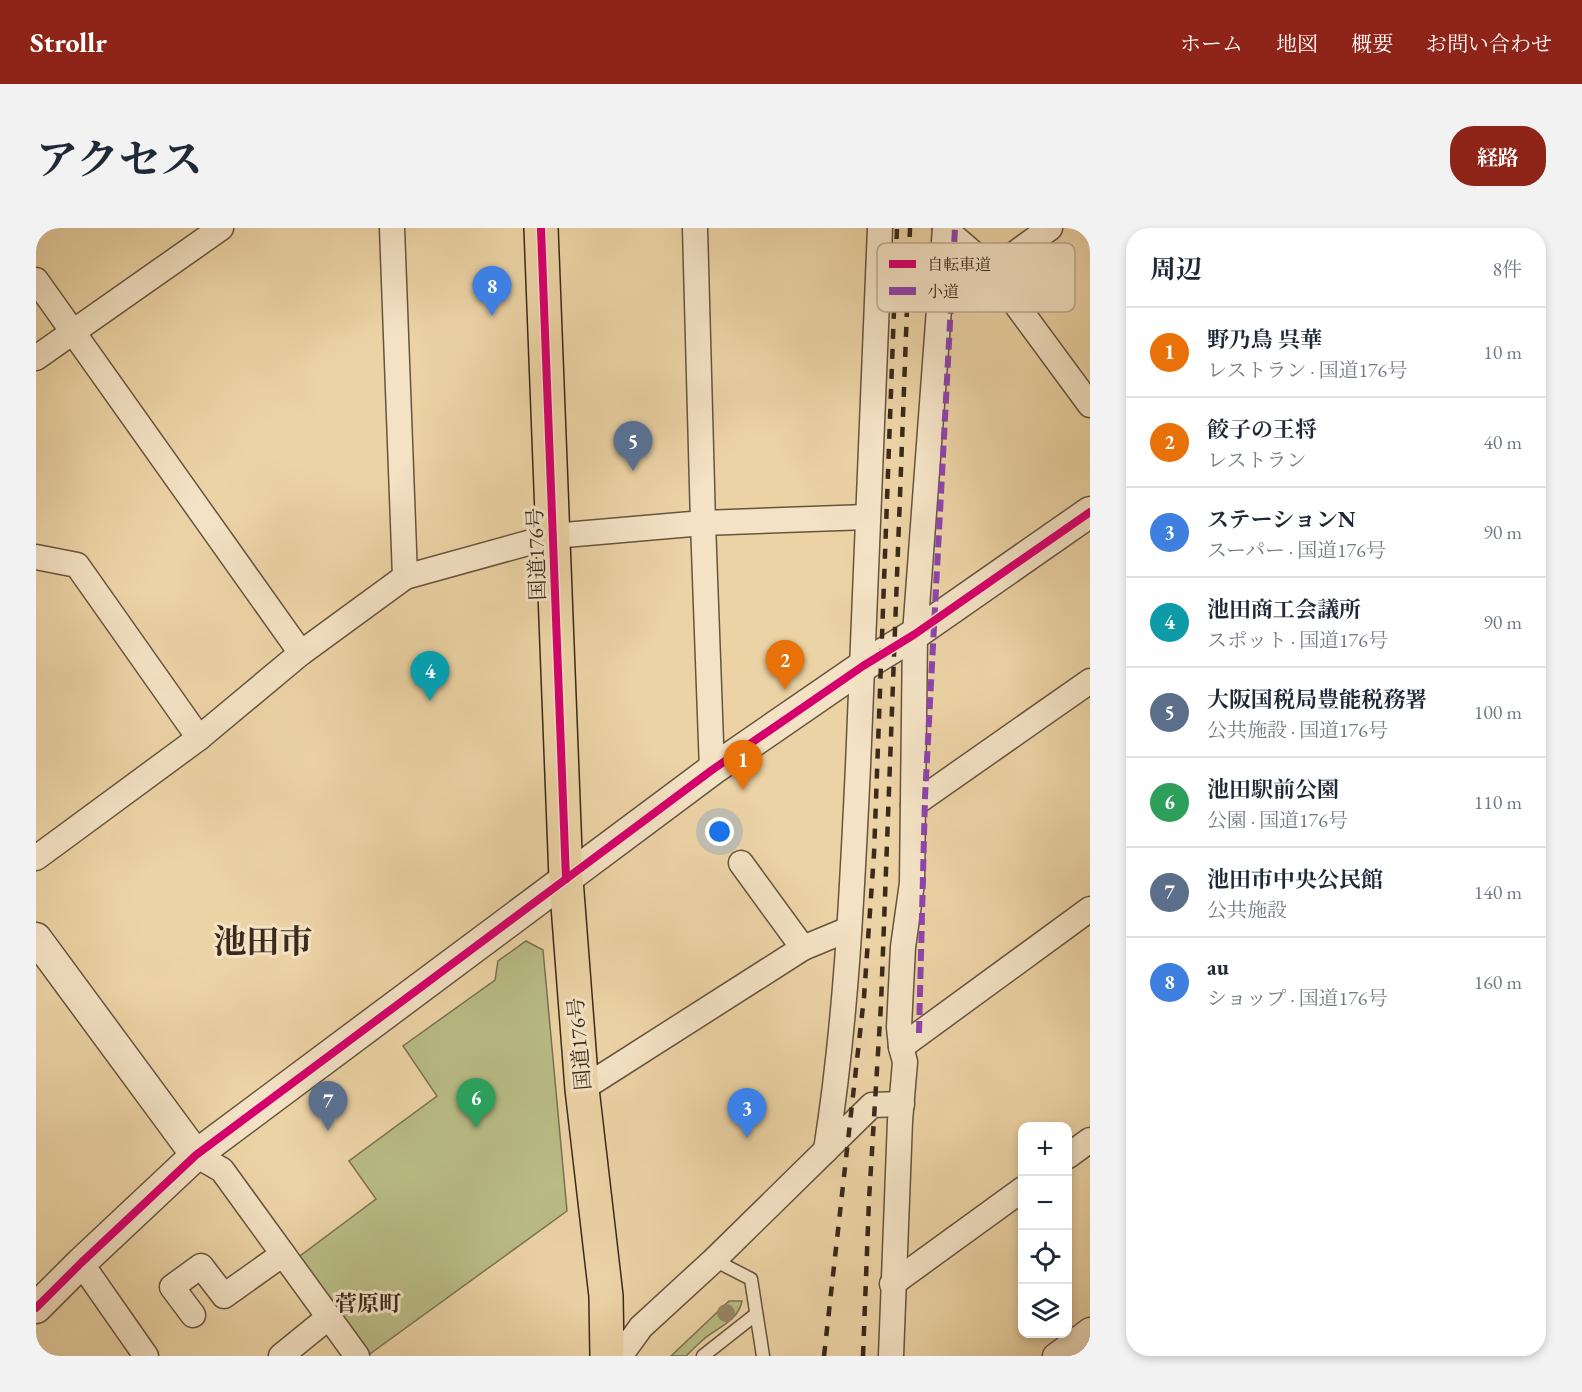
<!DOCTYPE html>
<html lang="ja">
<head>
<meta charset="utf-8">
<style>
  :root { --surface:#fff; --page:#f2f2f3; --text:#1f2937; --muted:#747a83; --line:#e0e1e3; --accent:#8f2418 }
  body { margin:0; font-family:"EB Garamond","Noto Serif JP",serif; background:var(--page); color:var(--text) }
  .controls { position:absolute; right:18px; bottom:18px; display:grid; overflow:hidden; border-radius:12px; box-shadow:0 3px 9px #0003 }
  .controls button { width:54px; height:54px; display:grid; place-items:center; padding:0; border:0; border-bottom:2px solid var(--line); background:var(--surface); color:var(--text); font:30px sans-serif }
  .you { position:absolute; left:684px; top:604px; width:21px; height:21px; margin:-15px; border:4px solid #fff; border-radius:50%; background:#1a73e8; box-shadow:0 0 0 9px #1a73e833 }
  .badge { display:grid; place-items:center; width:39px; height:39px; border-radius:50%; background:var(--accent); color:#fff; font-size:20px; font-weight:700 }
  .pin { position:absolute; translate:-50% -50px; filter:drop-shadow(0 2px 3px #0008) }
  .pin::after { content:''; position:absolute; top:32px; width:21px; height:18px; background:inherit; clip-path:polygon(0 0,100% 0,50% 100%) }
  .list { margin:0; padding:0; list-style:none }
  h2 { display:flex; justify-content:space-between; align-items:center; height:78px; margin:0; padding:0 24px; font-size:26px }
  h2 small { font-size:20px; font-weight:400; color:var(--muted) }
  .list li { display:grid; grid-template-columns:39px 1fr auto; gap:18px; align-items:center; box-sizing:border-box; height:90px; padding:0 24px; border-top:2px solid var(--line) }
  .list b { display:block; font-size:22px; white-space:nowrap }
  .list p { margin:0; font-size:20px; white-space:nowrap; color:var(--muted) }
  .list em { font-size:20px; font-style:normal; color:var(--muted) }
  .icon { flex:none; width:33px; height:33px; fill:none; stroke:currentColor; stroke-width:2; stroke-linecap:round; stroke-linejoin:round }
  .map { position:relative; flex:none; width:1054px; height:1128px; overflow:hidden; border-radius:24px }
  header { display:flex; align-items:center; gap:36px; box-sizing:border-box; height:84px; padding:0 30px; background:var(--accent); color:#fff }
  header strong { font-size:28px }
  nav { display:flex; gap:33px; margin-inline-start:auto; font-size:21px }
  .intro { display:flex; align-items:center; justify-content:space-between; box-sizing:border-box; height:144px; padding:0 36px }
  h1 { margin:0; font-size:42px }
  .button { padding:15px 27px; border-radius:24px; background:var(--accent); color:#fff; font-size:21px; font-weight:700 }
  main { display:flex; gap:36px; padding:0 36px }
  aside { flex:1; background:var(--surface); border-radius:24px; box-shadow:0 3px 9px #0003 }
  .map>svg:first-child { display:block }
  .green { fill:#b9bc85; stroke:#7a7251; stroke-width:1.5 }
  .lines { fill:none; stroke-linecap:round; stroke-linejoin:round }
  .service-casing { stroke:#66543f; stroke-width:15 }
  .minor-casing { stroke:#66543f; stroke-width:27 }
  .tertiary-casing { stroke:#66543f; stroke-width:33 }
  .trunk-casing { stroke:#3a291d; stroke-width:36 }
  .service { stroke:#f3e2c4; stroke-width:12 }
  .minor { stroke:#f3e2c4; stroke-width:24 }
  .tertiary { stroke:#f3e2c4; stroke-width:30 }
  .trunk { stroke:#ecd3a5; stroke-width:33 }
  .rail { stroke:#3a291d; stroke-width:4.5; stroke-dasharray:10 10; stroke-linecap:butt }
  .quiet { stroke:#8e44ad; stroke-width:6; stroke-dasharray:12 6; stroke-linecap:butt }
  .cycleway-casing { stroke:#f3e2c4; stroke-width:11 }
  .cycleway { stroke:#d6006c; stroke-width:8 }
  .tree { fill:#988566 }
  .labels { text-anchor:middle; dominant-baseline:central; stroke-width:6; stroke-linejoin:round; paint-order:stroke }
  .street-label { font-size:21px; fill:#3a291d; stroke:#f3e2c4 }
  .neighbourhood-label { font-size:22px; font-weight:bold; fill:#3a291d; stroke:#f3e2c4 }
  .town-label { font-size:33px; font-weight:bold; fill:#3a291d; stroke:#f3e2c4 }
  .key { fill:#f3e2c4; stroke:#bcaa92; stroke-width:1.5 }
  .key-label { font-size:16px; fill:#3a291d }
</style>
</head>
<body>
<header>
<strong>Strollr</strong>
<nav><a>ホーム</a><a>地図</a><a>概要</a><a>お問い合わせ</a></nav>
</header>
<div class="intro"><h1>アクセス</h1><a class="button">経路</a></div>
<main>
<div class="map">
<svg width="1054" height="1128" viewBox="0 0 1054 1128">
  <rect width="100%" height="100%" fill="#ecd3a5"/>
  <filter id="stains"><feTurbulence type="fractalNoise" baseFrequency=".00333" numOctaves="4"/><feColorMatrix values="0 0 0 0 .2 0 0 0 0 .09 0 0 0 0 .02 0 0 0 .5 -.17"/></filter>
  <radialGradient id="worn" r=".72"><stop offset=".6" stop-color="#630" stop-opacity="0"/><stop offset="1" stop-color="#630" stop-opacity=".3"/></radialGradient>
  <!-- green -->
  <g class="green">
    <polygon points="490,713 507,722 531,983 331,1128 260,1031 340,971 313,933 401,868 367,818 459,752 462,733"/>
    <path d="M693,1073H706C702,1093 682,1099 668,1111C662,1116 656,1122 650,1128H635Z"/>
  </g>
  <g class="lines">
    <defs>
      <g id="service">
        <polyline points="678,1032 715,1051 727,1128"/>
        <polyline points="667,1128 719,1087"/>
      </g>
      <g id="minor">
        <polyline points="356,0 369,349 517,308 667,295 831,289"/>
        <polyline points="659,0 667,295 676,542"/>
        <polyline points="909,1 951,37 1054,177"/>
        <polyline points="955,43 1014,0"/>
        <polyline points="0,52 265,425"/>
        <polyline points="0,130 185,0"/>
        <polyline points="0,329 41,337 163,510"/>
        <polyline points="877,577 1054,453"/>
        <polyline points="0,630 163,510 265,425 369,349"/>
        <polyline points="705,635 767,720"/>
        <polyline points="865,819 1054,681"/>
        <polyline points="546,861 767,720 813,701"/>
        <path d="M790,922C810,796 816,666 822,538C830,359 836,179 844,0"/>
        <polyline points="160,927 186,942 321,1128"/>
        <polyline points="1032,928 1054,912"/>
        <polyline points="45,1035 110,1128"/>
        <polyline points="856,1056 987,961"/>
        <polyline points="157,1087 136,1059 165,1038 188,1068 247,1026"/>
        <polyline points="245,1128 293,1089"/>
        <polyline points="584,1128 605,1099 678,1032 836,877 866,876"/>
        <polyline points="855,1128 864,893 869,834 865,819 863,799 867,719 876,655 879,406 909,0"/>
        <polyline points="1019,1128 1054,1102"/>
      </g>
      <g id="tertiary">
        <polyline points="0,710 160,927"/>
        <polyline points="0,1080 45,1035 160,927 676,542 827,438 879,406 1054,284"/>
      </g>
      <polyline id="trunk" points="505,0 530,651 546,861 570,1068 571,1128"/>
    </defs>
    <!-- service casing -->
    <use href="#service" class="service-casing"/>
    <!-- minor casing -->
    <use href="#minor" class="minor-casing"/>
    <!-- tertiary casing -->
    <use href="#tertiary" class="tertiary-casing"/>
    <!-- trunk casing -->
    <use href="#trunk" class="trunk-casing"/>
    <!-- service -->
    <use href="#service" class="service"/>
    <!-- minor -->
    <use href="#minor" class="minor"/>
    <!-- tertiary -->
    <use href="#tertiary" class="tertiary"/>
    <!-- trunk -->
    <use href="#trunk" class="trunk"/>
    <!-- rail -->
    <g class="rail">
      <polyline points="788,1128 828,769 838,626 861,0"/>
      <polyline points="827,1128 833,972 845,776 874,0"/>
    </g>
    <!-- quiet -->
    <polyline class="quiet" points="883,805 889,569 919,0"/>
    <defs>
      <g id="cycleway">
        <polyline points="505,0 530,651"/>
        <polyline points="0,1080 45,1035 160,927 676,542 827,438 879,406 1054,284"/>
      </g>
    </defs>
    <!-- cycleway casing -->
    <use href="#cycleway" class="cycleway-casing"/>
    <!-- cycleway -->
    <use href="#cycleway" class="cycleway"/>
  </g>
  <!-- trees -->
  <circle class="tree" cx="690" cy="1085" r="9"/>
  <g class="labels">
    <!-- street labels -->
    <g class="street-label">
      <text transform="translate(500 326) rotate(-92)">国道176号</text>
      <text transform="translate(543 816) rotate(-95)">国道176号</text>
    </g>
    <!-- neighbourhood labels -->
    <g class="neighbourhood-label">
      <text x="332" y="1075">菅原町</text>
    </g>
    <!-- town labels -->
    <g class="town-label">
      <text x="227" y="713">池田市</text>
    </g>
  </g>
  <!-- legend -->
  <rect x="841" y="15" width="198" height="69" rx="9" class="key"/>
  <rect x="853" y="32" width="27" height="8" fill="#d6006c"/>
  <rect x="853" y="59" width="27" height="8" fill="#8e44ad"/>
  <g class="key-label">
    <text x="891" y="42">自転車道</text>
    <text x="891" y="69">小道</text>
  </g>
  <rect width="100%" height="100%" filter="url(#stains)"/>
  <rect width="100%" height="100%" fill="url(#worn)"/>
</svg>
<div class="controls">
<button>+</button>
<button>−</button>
<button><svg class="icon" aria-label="locate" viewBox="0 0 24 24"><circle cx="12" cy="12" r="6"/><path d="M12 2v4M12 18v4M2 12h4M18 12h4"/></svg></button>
<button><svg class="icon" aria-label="layers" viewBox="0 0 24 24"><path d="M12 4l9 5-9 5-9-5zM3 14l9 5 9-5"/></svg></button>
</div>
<div class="you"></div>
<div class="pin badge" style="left:707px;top:562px;background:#e8710a">1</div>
<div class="pin badge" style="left:749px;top:462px;background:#e8710a">2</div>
<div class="pin badge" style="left:711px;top:910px;background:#3f7fe0">3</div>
<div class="pin badge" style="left:394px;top:473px;background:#0f9aa8">4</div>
<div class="pin badge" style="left:597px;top:243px;background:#5c6f8a">5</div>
<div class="pin badge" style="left:440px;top:900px;background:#2e9e5b">6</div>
<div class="pin badge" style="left:292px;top:903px;background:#5c6f8a">7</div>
<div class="pin badge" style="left:456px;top:88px;background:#3f7fe0">8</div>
</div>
<aside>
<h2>周辺<small>8件</small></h2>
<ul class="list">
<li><span class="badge" style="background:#e8710a">1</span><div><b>野乃鳥 呉華</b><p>レストラン · 国道176号</p></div><em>10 m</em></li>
<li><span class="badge" style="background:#e8710a">2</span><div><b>餃子の王将</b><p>レストラン</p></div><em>40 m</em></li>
<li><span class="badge" style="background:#3f7fe0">3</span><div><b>ステーションN</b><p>スーパー · 国道176号</p></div><em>90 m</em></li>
<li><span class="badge" style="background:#0f9aa8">4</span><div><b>池田商工会議所</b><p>スポット · 国道176号</p></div><em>90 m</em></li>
<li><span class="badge" style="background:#5c6f8a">5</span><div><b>大阪国税局豊能税務署</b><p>公共施設 · 国道176号</p></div><em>100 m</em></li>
<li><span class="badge" style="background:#2e9e5b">6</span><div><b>池田駅前公園</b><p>公園 · 国道176号</p></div><em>110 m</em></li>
<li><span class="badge" style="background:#5c6f8a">7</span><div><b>池田市中央公民館</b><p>公共施設</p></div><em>140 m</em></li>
<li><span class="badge" style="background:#3f7fe0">8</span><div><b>au</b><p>ショップ · 国道176号</p></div><em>160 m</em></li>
</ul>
</aside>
</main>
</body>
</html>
